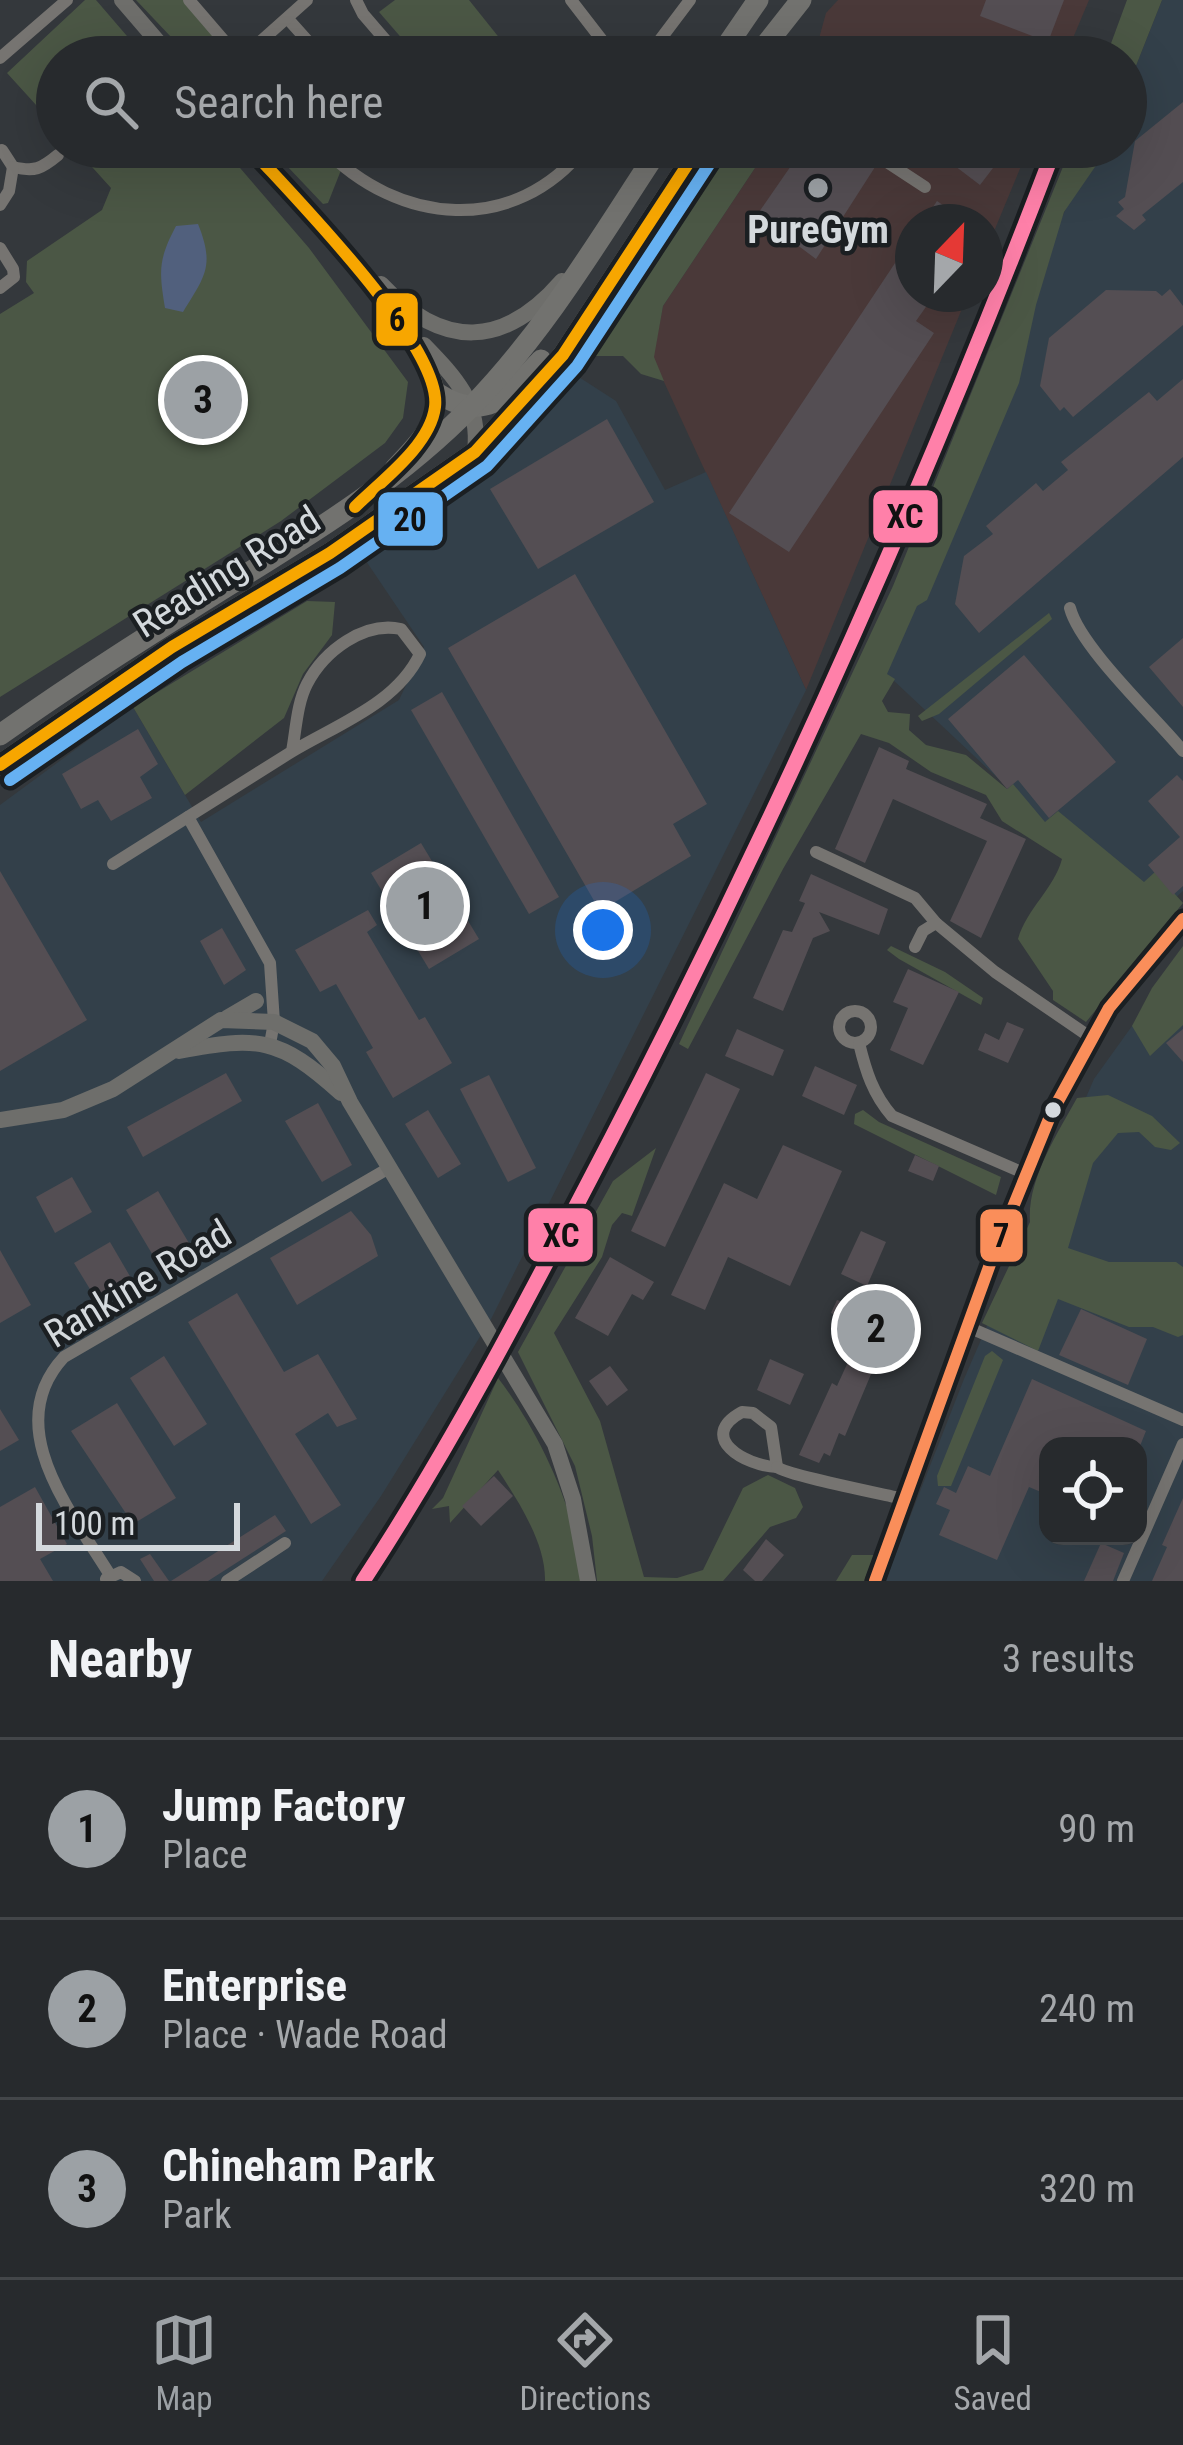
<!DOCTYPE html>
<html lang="en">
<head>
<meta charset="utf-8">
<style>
  :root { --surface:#272a2d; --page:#2f3235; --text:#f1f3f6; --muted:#a4a7aa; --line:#434649; --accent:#9ca1a5 }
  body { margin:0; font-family:"Roboto Condensed",sans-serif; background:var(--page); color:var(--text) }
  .controls { position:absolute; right:36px; bottom:36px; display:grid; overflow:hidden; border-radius:24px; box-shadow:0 12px 48px #0002 }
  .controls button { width:108px; height:108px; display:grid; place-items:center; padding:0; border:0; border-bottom:3px solid var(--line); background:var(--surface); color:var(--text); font:60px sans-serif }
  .compass { position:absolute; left:895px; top:204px; width:108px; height:108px; border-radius:50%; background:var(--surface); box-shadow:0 12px 48px #0002; rotate:23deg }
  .scale { position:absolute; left:36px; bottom:30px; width:204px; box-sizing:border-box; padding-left:12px; border:6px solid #d4d9dd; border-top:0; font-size:33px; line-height:42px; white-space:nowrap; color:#d4d9dd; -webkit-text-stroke:9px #1b1f22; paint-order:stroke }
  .you { position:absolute; left:603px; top:930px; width:42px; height:42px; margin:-30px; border:9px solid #fff; border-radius:50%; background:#1a73e8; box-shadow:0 0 0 18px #1a73e833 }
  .badge { display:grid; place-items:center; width:78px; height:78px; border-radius:50%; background:var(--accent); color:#111; font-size:39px; font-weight:700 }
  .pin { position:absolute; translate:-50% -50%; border:6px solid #fff; box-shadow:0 3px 12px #0006 }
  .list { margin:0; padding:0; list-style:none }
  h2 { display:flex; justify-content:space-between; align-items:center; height:156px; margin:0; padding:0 48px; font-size:51px }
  h2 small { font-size:39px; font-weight:400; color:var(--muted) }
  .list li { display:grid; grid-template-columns:78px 1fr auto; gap:36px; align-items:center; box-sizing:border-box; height:180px; padding:0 48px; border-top:3px solid var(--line) }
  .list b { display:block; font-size:45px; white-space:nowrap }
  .list p { margin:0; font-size:39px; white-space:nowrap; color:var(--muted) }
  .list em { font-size:39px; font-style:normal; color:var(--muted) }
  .icon { flex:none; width:66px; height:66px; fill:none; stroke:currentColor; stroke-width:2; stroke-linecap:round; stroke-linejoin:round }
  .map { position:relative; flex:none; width:1183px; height:1581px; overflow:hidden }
  .search { position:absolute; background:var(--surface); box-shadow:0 12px 48px #0002; left:36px; right:36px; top:36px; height:132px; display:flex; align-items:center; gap:30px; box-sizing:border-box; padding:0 42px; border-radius:66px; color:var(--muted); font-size:45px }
  .sheet { height:696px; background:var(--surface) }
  nav { display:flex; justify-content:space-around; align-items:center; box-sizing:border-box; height:168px; border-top:3px solid var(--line); background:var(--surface); font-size:33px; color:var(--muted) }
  nav a { display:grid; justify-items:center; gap:6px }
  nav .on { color:var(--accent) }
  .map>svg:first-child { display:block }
  .commercial { fill:#4a3939 }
  .built { fill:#33404a; fill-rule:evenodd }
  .green { fill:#4b5745 }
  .water { fill:#51607d }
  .building { fill:#544e53 }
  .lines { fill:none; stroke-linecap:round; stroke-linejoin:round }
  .street { stroke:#767471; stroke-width:12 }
  .secondary { stroke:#6e6e6b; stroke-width:16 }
  .highway { stroke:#72726f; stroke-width:21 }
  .bus-1-casing { stroke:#1b1f22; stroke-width:21 }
  .bus-2-casing { stroke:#1b1f22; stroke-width:21 }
  .bus-3-casing { stroke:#1b1f22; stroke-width:21 }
  .bus-1 { stroke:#f7a600; stroke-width:12 }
  .bus-2 { stroke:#66b1f2; stroke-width:12 }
  .bus-3 { stroke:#fa8e5a; stroke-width:12 }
  .rail-1-casing { stroke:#1b1f22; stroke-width:24 }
  .rail-1 { stroke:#ff80a9; stroke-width:15 }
  .poi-dot { fill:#9ca1a5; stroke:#1b1f22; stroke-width:4.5 }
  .bus-dot { fill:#d4d9dd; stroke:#1b1f22; stroke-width:4.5 }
  .labels { text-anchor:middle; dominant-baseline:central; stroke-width:9; stroke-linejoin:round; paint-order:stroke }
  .poi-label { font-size:39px; font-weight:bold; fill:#d4d9dd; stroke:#1b1f22 }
  .street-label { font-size:39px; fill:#d4d9dd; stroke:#1b1f22 }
  .line-badge { stroke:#1b1f22; stroke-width:4.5 }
  .pale-badge-label { font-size:33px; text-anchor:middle; font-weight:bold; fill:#111 }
</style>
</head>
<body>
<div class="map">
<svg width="1183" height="1581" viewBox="0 0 1183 1581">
  <rect width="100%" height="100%" fill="#34383c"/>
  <!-- commercial -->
  <g class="commercial">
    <polygon points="838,0 1089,0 1065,57 814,57 826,13"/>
    <polygon points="769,147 1029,147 985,253 985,222 913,222 913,294 968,294 806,690 653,358 663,306"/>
  </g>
  <!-- built -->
  <g class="built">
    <polygon points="1162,0 1183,0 1183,891 1150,921 875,663 1077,182 1097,164 1104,147 1126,147 1126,91"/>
    <polygon points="571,372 616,401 665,490 706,472 806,690 491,1319 381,1496 322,1581 0,1581 0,805 133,707 201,822 399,700 424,647 362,555 544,405"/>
    <path d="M1183,955V1581H885L964,1379L1094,1079ZM1048,1446H1138V1536H1048Z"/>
  </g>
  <!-- green -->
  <g class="green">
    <polygon points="85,0 96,0 145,57 57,57 57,128 7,73"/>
    <polygon points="136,0 189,0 239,57 190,57"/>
    <polygon points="395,0 469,0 505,45 505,57 418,57 379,12"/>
    <polygon points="1127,0 1162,0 1126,91 1126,57 1106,57"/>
    <polygon points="74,147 222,147 309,248 408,382 403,418 385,443 281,521 0,697 0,314 34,293 26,282 27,261 102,210 111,188"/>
    <polygon points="269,147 325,147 343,165 328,203 323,204"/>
    <polygon points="716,147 769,147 663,306 654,357 664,381 641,374 623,356 591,356 585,348"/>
    <path d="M1071,147H1104L1097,164L1064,212L1036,305L1019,383L927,600L917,606L887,674L895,679L882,701L888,712L910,714L909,730L926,745L966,755L1007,789L1013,784L1045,822L1058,811L1144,882L1155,872L1183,903L1086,1022L1053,1000V991L1018,939C1027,908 1054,889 1062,859L1002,821L986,795L931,772L889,743L861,734L783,869L688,1049L679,1044L893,586Z"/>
    <polygon points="307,601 335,602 332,635 303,674 284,718 185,795 133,707"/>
    <polygon points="1049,613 1052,619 939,714 922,721 918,716"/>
    <polygon points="891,946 945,972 983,998 981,1005 899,959 887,950"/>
    <polygon points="1183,946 1183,1025 1150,1056 1132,1026 1152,988"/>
    <path d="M1108,1095L1152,1116L1180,1143L1171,1150L1155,1147L1139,1132L1118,1133L1093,1163L1068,1248L1109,1262H1176L1183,1267V1335L1178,1337L1153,1327H1129L1058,1299L1038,1351L982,1323L1030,1222C1027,1180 1057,1134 1077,1098Z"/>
    <polygon points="863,1110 879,1122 1001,1177 996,1195 854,1124 855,1114"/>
    <polygon points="656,1148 632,1216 622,1213 612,1225 602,1257 554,1333 600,1421 644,1577 677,1578 703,1570 743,1488 768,1475 795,1488 803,1507 796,1518 770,1527 723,1581 597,1581 592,1536 575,1466 518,1352 613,1181"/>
    <polygon points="992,1351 1003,1360 951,1486 938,1486 937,1476 985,1356"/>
    <path d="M498,1378C541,1434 576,1511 584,1581H545C546,1543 518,1501 498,1470L450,1523L449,1506L432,1509L443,1498Z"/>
    <polygon points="852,1555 874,1555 864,1581 836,1581"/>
  </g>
  <!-- water -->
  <path class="water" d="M198,224C215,266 205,276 183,312L165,308C159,271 158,260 176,226Z"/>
  <!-- building -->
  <g class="building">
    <polygon points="986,0 1064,0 1048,42 980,16"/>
    <polygon points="1183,102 1183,182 1142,215 1146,220 1134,230 1116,216 1124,209 1118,202 1125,197 1135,141"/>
    <polygon points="804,147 854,147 857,155 875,167 816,259 757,215"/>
    <polygon points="930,147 995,147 985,161 993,168 980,185"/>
    <polygon points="937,201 967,222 923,222"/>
    <polygon points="913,236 913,294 935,294 916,321 934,333 789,552 729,513"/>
    <polygon points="1170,289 1183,306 1183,325 1073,417 1064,407 1060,411 1040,386 1049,338 1106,290 1156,291 1162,296"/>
    <polygon points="1183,379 1183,457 979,633 955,604 964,556 993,534 986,526 1036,483 1043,491 1068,470 1061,462 1149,392 1157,401"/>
    <polygon points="607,419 654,502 538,569 490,489"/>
    <polygon points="575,574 707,804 673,824 691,856 600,911 448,648"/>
    <polygon points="1183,638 1183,707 1149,667"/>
    <polygon points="1024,655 1116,762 1049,818 1018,780 1007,789 948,719"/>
    <polygon points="442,692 559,897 529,914 411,710"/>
    <polygon points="138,729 158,764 140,777 152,798 111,821 98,800 81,809 62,774"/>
    <polygon points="879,747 909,761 906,769 987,804 980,818 1026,839 981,938 950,921 987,841 893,799 865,863 835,849"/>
    <polygon points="1177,775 1183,781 1183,886 1173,895 1148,865 1180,837 1148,801"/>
    <polygon points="421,843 479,939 429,969 371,873"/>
    <polygon points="0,871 87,1020 0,1071"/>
    <polygon points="811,874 888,909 879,935 819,912 830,931 813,938 783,1011 753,998 783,930 792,932 805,903 799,901"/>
    <polygon points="368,910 377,925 367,932 419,1020 425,1017 452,1063 393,1098 366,1052 373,1048 336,984 320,992 295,950"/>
    <polygon points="222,928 246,970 224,985 200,941"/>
    <polygon points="908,969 959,992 923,1065 890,1050 908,1008 893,1002"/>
    <polygon points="1007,1022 1024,1029 1008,1063 978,1050 985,1033 999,1040"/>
    <polygon points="737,1029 784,1050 773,1076 725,1056"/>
    <polygon points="1183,1029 1183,1062 1166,1043"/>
    <polygon points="815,1066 857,1085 844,1115 802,1096"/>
    <polygon points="226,1073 242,1101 143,1157 127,1127"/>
    <polygon points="706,1073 740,1089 665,1247 631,1231"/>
    <polygon points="489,1075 536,1168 508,1182 460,1089"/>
    <polygon points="318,1103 352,1165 322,1182 285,1121"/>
    <polygon points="428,1110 461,1164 438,1178 405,1124"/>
    <polygon points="783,1145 842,1171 790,1286 728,1257 705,1310 671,1295 724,1183 757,1199"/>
    <polygon points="915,1155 939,1166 933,1181 908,1171"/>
    <polygon points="72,1177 92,1212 55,1233 36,1197"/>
    <polygon points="158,1191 199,1260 167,1279 126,1210"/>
    <polygon points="351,1211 371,1235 378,1256 297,1305 270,1258"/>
    <polygon points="861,1231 886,1242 867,1286 841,1274"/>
    <polygon points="110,1242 131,1278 96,1299 74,1263"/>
    <polygon points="0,1250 31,1305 0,1323"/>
    <polygon points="610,1257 654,1282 643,1300 632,1294 608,1336 575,1318"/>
    <polygon points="237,1293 284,1372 318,1354 357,1419 337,1427 328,1413 295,1434 341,1505 311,1524 188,1322"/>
    <polygon points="837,1300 880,1315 888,1334 845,1436 839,1433 830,1456 824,1453 819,1463 799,1455 832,1383 837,1386 864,1327 831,1313"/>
    <polygon points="1081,1309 1147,1339 1128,1385 1059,1355"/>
    <polygon points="164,1356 207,1424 174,1446 130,1378"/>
    <polygon points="770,1359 804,1374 790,1405 757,1390"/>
    <polygon points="610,1366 628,1390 607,1406 589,1381"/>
    <polygon points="1032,1379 1146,1431 1140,1446 1048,1446 1048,1495 1029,1487 997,1560 939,1535 950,1510 936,1504 944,1487 956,1493 968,1466 990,1476"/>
    <polygon points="117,1403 176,1498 133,1524 71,1431"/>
    <polygon points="0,1409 19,1440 0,1451"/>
    <polygon points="494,1476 513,1496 481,1526 462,1506"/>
    <polygon points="35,1487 67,1544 40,1559 53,1581 0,1581 0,1507"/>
    <polygon points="1183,1498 1183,1581 1152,1581 1167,1547 1162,1545"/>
    <polygon points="275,1515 286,1531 208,1581 171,1581"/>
    <polygon points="766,1539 784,1555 762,1581 755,1581 743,1570"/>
    <polygon points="1101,1543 1124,1553 1113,1581 1084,1581"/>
    <polygon points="150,1554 169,1581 154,1581 140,1559"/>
  </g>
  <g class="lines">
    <!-- street -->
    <g class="street">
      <polyline points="189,0 238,57"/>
      <polyline points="356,0 363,14 400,57"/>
      <polyline points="571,0 615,57"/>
      <polyline points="288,19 322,57"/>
      <polyline points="243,57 307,0"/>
      <polyline points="647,57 690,0"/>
      <polyline points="0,58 67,0"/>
      <path d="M323,147C398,226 515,236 585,147"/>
      <polyline points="864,147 925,187"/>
      <path d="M2,150L13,167C35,172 41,169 58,155"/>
      <polyline points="0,205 9,191 13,167"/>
      <polyline points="0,248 13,269 14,277 0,288"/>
      <path d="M1070,608C1080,647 1155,717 1183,751"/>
      <polyline points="188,817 270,963 274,1022 270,1044"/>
      <polyline points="816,852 915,898 936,923 995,972 1090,1037"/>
      <path d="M113,864C171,828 229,791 288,754C333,726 396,705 420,654L401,629C364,621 324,651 307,684C297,703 296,730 292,751"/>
      <polyline points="915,947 923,931 936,923"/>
      <circle cx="855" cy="1027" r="16"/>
      <path d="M859,1043C866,1072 873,1094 892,1116L1026,1174"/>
      <polyline points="968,1327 1183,1420"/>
      <path d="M742,1412L753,1413L771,1427L777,1467C745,1466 696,1437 742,1412Z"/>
      <path d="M777,1467C786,1475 883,1494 904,1499"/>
      <path d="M110,1575C70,1510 0,1426 64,1357L389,1168"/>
      <polyline points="106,1579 121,1572 135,1581"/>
      <polyline points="227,1581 285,1543"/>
      <polyline points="1123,1581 1183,1444"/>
    </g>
    <!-- secondary -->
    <g class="secondary">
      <polyline points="122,0 171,57"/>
      <path d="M249,147C287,190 441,348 437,398C435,425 411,448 393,467"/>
      <path d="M381,284C443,350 504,348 562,281"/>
      <path d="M424,345C455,377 481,404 475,451"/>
      <polyline points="227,1018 256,1001"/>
      <path d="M179,1051C259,1036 279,1037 341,1093"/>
      <polyline points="0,1120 63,1110 113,1089 221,1020 274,1022 312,1041 333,1066 350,1102 555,1444 573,1499 588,1581"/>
      <polyline points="875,1581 993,1256 1051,1114 1109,1008 1183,919"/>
    </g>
    <!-- highway -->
    <g class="highway">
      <polyline points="719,57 758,0"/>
      <polyline points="756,57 801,0"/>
      <path d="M437,393C486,424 508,396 541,360"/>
      <path d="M0,735C77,680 157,630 237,580C321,528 403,477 472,406C547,329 601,236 660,147"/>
      <polyline points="0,765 172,647 330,553 475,452 563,355 699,147"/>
    </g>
    <defs>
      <g id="bus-1">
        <path d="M249,147C291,194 443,346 435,407C430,446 381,481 355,507"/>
        <polyline points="0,765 172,647 330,553 475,452 563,355 699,147"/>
      </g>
      <polyline id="bus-2" points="10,780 182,662 340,568 487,466 577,366 714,157"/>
      <polyline id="bus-3" points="875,1581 993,1256 1051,1114 1109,1008 1183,919"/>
    </defs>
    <!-- bus-1 casing -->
    <use href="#bus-1" class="bus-1-casing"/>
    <!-- bus-2 casing -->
    <use href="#bus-2" class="bus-2-casing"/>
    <!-- bus-3 casing -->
    <use href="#bus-3" class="bus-3-casing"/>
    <!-- bus-1 -->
    <use href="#bus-1" class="bus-1"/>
    <!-- bus-2 -->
    <use href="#bus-2" class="bus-2"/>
    <!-- bus-3 -->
    <use href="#bus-3" class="bus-3"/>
    <defs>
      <path id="rail-1" d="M363,1581C456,1439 533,1289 611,1139C778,816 926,486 1055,147"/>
    </defs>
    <!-- rail-1 casing -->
    <use href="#rail-1" class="rail-1-casing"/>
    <!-- rail-1 -->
    <use href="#rail-1" class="rail-1"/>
  </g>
  <!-- markers -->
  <circle class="poi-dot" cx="818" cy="188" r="12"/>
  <circle class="bus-dot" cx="1053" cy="1110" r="10"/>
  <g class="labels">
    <!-- poi labels -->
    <g class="poi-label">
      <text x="818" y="230">PureGym</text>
    </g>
    <!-- street labels -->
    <g class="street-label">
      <text transform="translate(227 572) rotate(-32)">Reading Road</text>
      <text transform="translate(138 1284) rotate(-31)">Rankine Road</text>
    </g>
  </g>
  <g class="line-badge">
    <rect x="374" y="291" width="46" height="57" rx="12" fill="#f7a600"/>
    <rect x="871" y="488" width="69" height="57" rx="12" fill="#ff80a9"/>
    <rect x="376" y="490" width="69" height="58" rx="12" fill="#66b1f2"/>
    <rect x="526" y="1206" width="69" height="58" rx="12" fill="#ff80a9"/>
    <rect x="978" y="1207" width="47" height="57" rx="12" fill="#fa8e5a"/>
  </g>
  <g class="pale-badge-label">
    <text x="397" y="331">6</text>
    <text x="905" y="528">XC</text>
    <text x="410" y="531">20</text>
    <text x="561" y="1247">XC</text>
    <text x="1001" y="1247">7</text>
  </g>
</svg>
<div class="controls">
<button><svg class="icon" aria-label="locate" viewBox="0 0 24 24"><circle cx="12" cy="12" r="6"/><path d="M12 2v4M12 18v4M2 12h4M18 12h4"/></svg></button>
</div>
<svg class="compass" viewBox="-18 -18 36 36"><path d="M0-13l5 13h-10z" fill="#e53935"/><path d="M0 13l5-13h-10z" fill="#a4a7aa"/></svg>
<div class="scale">100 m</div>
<div class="you"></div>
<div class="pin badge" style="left:425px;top:906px">1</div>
<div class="pin badge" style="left:876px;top:1329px">2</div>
<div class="pin badge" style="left:203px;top:400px">3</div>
<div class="search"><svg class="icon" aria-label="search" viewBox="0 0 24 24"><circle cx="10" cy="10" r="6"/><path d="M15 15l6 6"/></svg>Search here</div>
</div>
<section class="sheet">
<h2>Nearby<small>3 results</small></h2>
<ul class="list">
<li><span class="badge">1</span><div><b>Jump Factory</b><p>Place</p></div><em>90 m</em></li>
<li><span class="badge">2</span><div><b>Enterprise</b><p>Place · Wade Road</p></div><em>240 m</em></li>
<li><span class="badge">3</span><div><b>Chineham Park</b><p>Park</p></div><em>320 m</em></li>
</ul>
</section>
<nav>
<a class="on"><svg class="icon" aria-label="map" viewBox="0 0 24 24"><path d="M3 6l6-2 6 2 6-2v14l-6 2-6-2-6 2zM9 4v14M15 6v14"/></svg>Map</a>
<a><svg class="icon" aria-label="directions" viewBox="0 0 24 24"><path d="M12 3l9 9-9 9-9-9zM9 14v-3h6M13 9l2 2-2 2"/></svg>Directions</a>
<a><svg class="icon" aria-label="saved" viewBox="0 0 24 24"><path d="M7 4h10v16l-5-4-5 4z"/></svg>Saved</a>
</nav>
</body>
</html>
